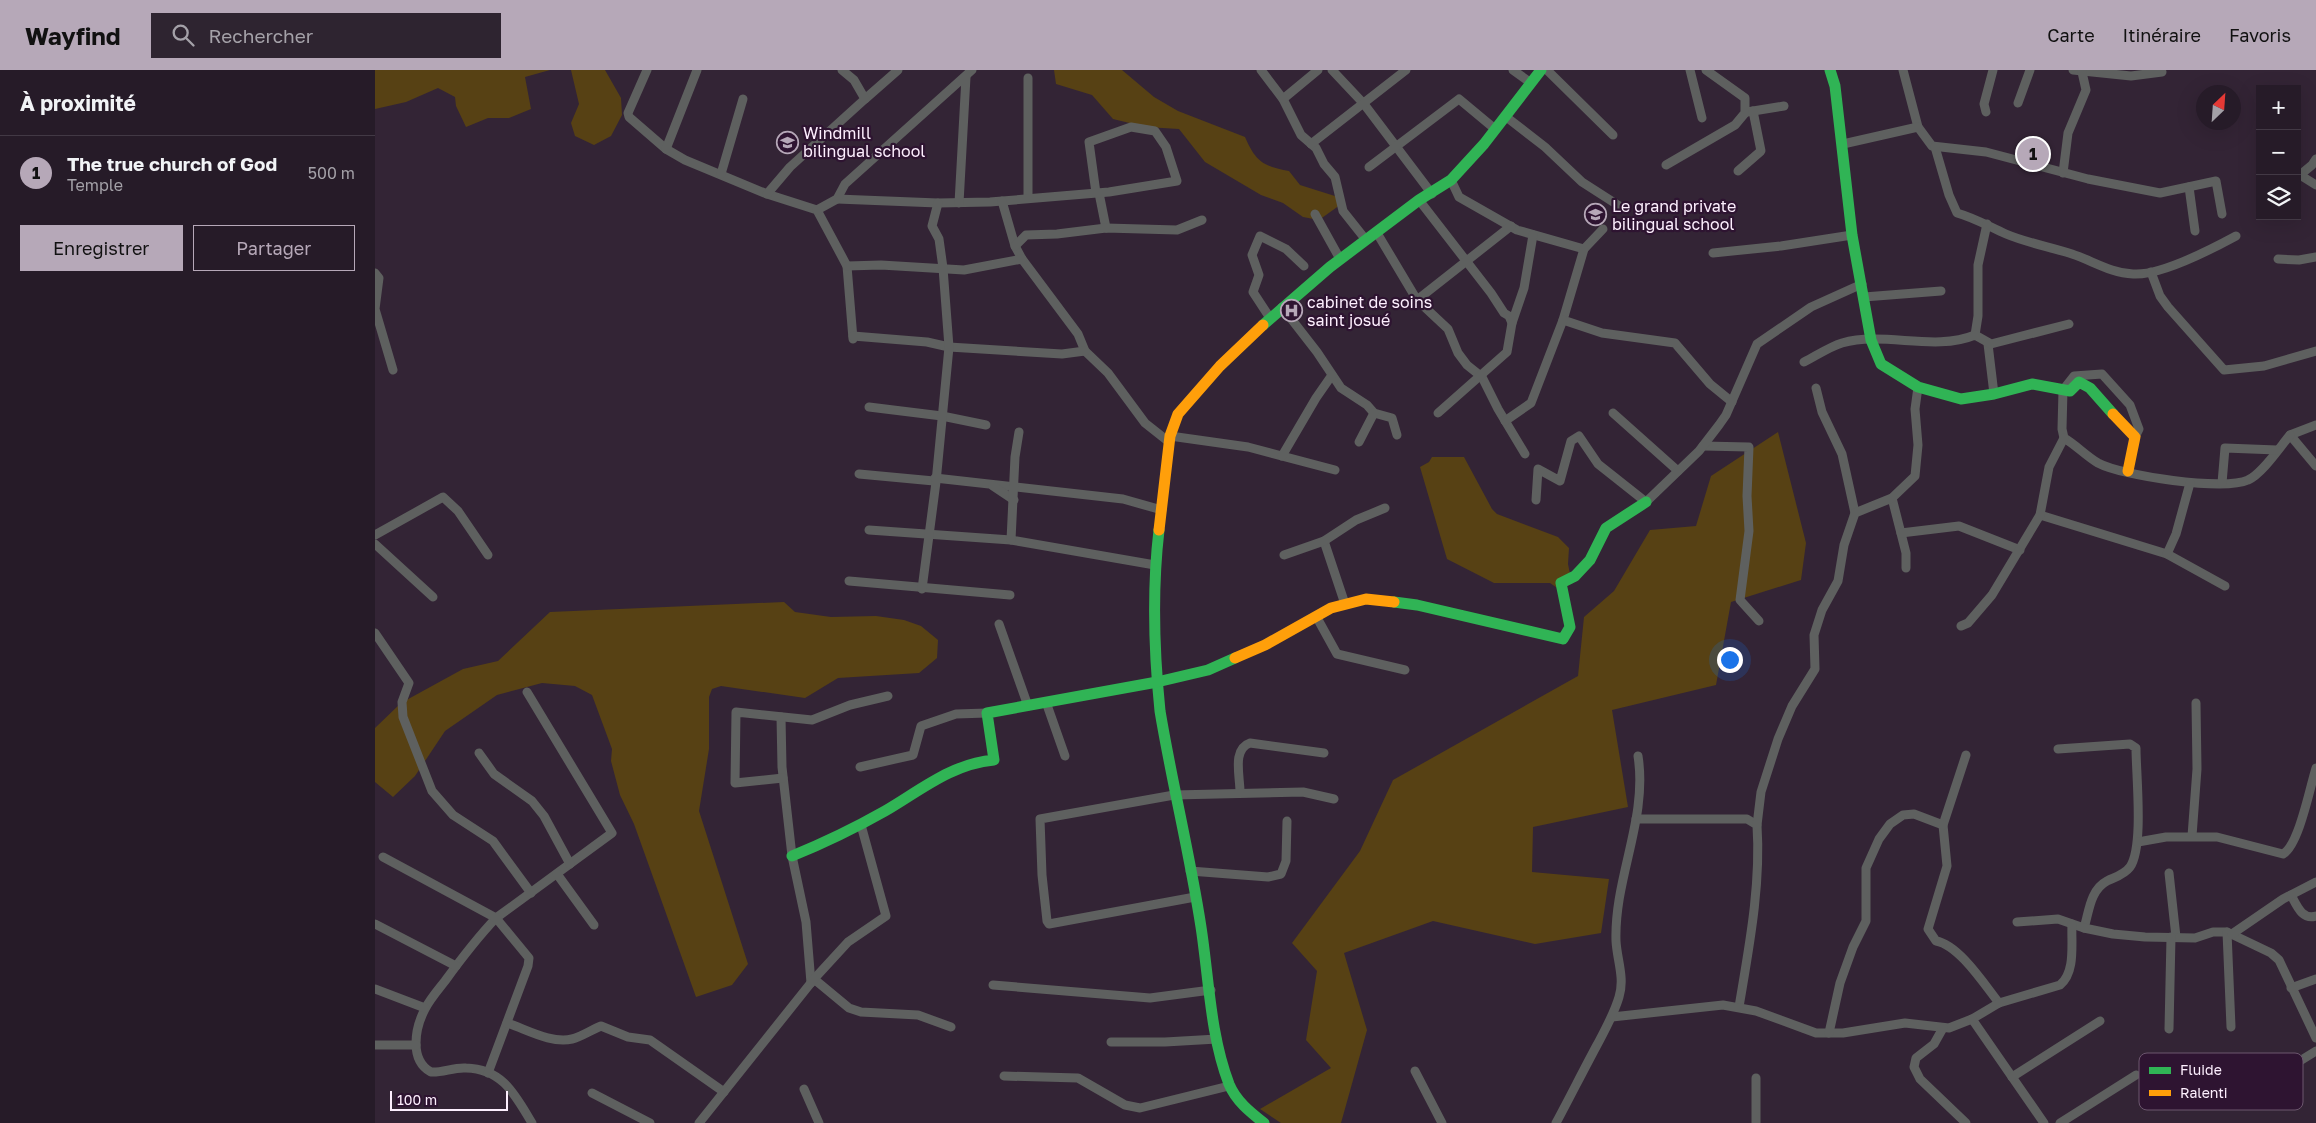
<!DOCTYPE html>
<html lang="fr">
<head>
<meta charset="utf-8">
<style>
  :root { --surface:#261b28; --page:#2e2430; --text:#f1f3f6; --muted:#a4a1a8; --line:#423945; --accent:#b6a8b8 }
  body { margin:0; font-family:"Golos Text",sans-serif; background:var(--page); color:var(--text) }
  .controls { position:absolute; right:15px; top:15px; display:grid; overflow:hidden; border-radius:0px; box-shadow:0 5px 20px #0002 }
  .controls button { width:45px; height:45px; display:grid; place-items:center; padding:0; border:0; border-bottom:1px solid var(--line); background:var(--surface); color:var(--text); font:25px sans-serif }
  .compass { position:absolute; left:1821px; top:15px; width:45px; height:45px; border-radius:50%; background:var(--surface); box-shadow:0 5px 20px #0002; rotate:25deg }
  .scale { position:absolute; left:15px; bottom:12px; width:118px; box-sizing:border-box; padding-left:5px; border:2px solid #fdeffe; border-top:0; font-size:14px; line-height:18px; white-space:nowrap; color:#fdeffe; -webkit-text-stroke:4px #2e1431; paint-order:stroke }
  .you { position:absolute; left:1354px; top:589px; width:18px; height:18px; margin:-12px; border:4px solid #fff; border-radius:50%; background:#1a73e8; box-shadow:0 0 0 8px #1a73e833 }
  .badge { display:grid; place-items:center; width:32px; height:32px; border-radius:50%; background:var(--accent); color:#111; font-size:16px; font-weight:700 }
  .pin { position:absolute; translate:-50% -50%; border:2px solid #fff; box-shadow:0 1px 5px #0006 }
  .list { margin:0; padding:0; list-style:none }
  h2 { display:flex; justify-content:space-between; align-items:center; height:65px; margin:0; padding:0 20px; font-size:21px }
  h2 small { font-size:16px; font-weight:400; color:var(--muted) }
  .list li { display:grid; grid-template-columns:32px 1fr auto; gap:15px; align-items:center; box-sizing:border-box; height:75px; padding:0 20px; border-top:1px solid var(--line) }
  .list b { display:block; font-size:19px; white-space:nowrap }
  .list p { margin:0; font-size:16px; white-space:nowrap; color:var(--muted) }
  .list em { font-size:16px; font-style:normal; color:var(--muted) }
  .actions { display:flex; gap:10px; padding:15px 20px }
  .actions a { flex:1; padding:11px 0; border:1px solid var(--accent); border-radius:0px; text-align:center; font-size:18px; color:var(--accent) }
  .actions .main { background:var(--accent); color:#111 }
  .icon { flex:none; width:28px; height:28px; fill:none; stroke:currentColor; stroke-width:2; stroke-linecap:round; stroke-linejoin:round }
  .map { position:relative; flex:none; width:1941px; height:1053px; overflow:hidden }
  header { display:flex; align-items:center; gap:30px; box-sizing:border-box; height:70px; padding:0 25px; background:var(--accent); color:#111 }
  header strong { font-size:24px }
  nav { display:flex; gap:28px; margin-inline-start:auto; font-size:18px }
  .search { width:350px; height:45px; background:var(--page); display:flex; align-items:center; gap:12px; box-sizing:border-box; padding:0 18px; border-radius:0px; color:var(--muted); font-size:19px }
  main { display:flex }
  aside { flex:1; background:var(--surface) }
  .map>svg:first-child { display:block }
  .green { fill:#574114 }
  .lines { fill:none; stroke-linecap:round; stroke-linejoin:round }
  .street { stroke:#5e605f; stroke-width:9 }
  .fast { stroke:#30b455; stroke-width:11 }
  .slow { stroke:#ff9f0a; stroke-width:11 }
  .labels { text-anchor:middle; dominant-baseline:central; stroke-width:4.5; stroke-linejoin:round; paint-order:stroke }
  .poi-label { font-size:16px; fill:#fdeffe; stroke:#2e1431; text-anchor:start }
  .key { fill:#2e1431; stroke:#6c566e; stroke-width:1 }
  .key-label { font-size:14px; fill:#fdeffe }
</style>
</head>
<body>
<header>
<strong>Wayfind</strong>
<div class="search"><svg class="icon" aria-label="search" viewBox="0 0 24 24"><circle cx="10" cy="10" r="6"/><path d="M15 15l6 6"/></svg>Rechercher</div>
<nav><a>Carte</a><a>Itinéraire</a><a>Favoris</a></nav>
</header>
<main>
<aside>
<h2>À proximité<small></small></h2>
<ul class="list">
<li><span class="badge">1</span><div><b>The true church of God</b><p>Temple</p></div><em>500 m</em></li>
</ul>
<div class="actions"><a class="main">Enregistrer</a><a>Partager</a></div>
</aside>
<div class="map">
<svg width="1941" height="1053" viewBox="0 0 1941 1053">
  <rect width="100%" height="100%" fill="#332435"/>
  <!-- green -->
  <g class="green">
    <polygon points="0,0 175,0 150,7 156,39 134,48 113,48 91,57 81,36 80,27 63,18 31,32 0,39"/>
    <polygon points="196,0 230,0 246,28 247,45 236,66 219,75 200,66 196,53 204,34"/>
    <path d="M679,0H747L779,27L803,41L870,67C881,92 888,96 914,101L925,115L963,127L965,135L944,150L928,147L908,133L886,125L830,92L804,59L771,57L738,49L717,25L681,14Z"/>
    <polygon points="1403,362 1431,473 1426,510 1356,532 1341,615 1237,640 1253,737 1158,757 1157,802 1234,809 1226,863 1160,874 1058,851 969,883 992,960 966,1053 906,1053 885,1039 956,998 931,970 942,901 917,873 985,781 1018,710 1203,606 1209,547 1239,521 1275,460 1321,456 1336,406"/>
    <polygon points="1057,387 1089,387 1117,439 1122,444 1183,467 1194,478 1193,494 1196,509 1188,522 1175,513 1119,513 1072,489 1045,397 1054,392"/>
    <polygon points="409,532 420,542 456,547 501,546 529,550 546,556 563,570 562,588 544,603 463,608 430,628 346,616 337,619 334,627 334,679 324,741 373,894 357,915 321,927 259,754 245,725 236,691 237,679 217,625 200,616 167,613 122,625 70,661 40,706 18,727 0,712 0,658 26,633 88,599 123,591 175,542"/>
  </g>
  <g class="lines">
    <!-- street -->
    <g class="street">
      <polyline points="272,0 253,43 254,47 291,79 310,90 392,124 442,140 472,196 478,269"/>
      <polyline points="886,0 908,29 926,65 941,78 949,94 960,107 968,141 991,170"/>
      <polyline points="957,0 989,34 1057,124"/>
      <polyline points="1138,0 1156,13"/>
      <polyline points="1172,0 1238,65"/>
      <polyline points="1315,0 1327,48"/>
      <polyline points="1528,0 1543,57 1557,76 1611,82 1713,109 1785,123 1841,111 1847,144"/>
      <polyline points="1698,0 1756,6 1787,2"/>
      <polyline points="490,29 523,0"/>
      <polyline points="908,29 943,0"/>
      <polyline points="1643,33 1655,0"/>
      <polyline points="1372,42 1409,36"/>
      <polyline points="1611,42 1609,34 1618,0"/>
      <polyline points="1130,46 1170,77 1207,112 1249,139"/>
      <polyline points="936,74 1031,0"/>
      <polyline points="1468,74 1543,57"/>
      <path d="M1560,77L1574,125L1582,143C1600,148 1615,157 1631,164C1652,173 1676,177 1697,184C1718,191 1736,203 1758,204C1786,206 1837,179 1861,166"/>
      <polyline points="291,79 322,0"/>
      <polyline points="1941,89 1937,95 1925,105 1941,115"/>
      <polyline points="1291,95 1360,55 1370,43 1370,28 1331,0"/>
      <polyline points="994,97 1084,29 1120,59"/>
      <polyline points="1363,101 1386,81 1378,41"/>
      <polyline points="1688,103 1693,63 1711,20 1707,2"/>
      <polyline points="346,104 368,29"/>
      <polyline points="1076,110 1084,127 1142,160 1209,179"/>
      <polyline points="1814,117 1820,161"/>
      <polyline points="724,123 731,158"/>
      <polyline points="392,124 415,97 490,29 479,10 467,0"/>
      <polyline points="653,128 653,8"/>
      <polyline points="462,129 563,133 615,132 734,122 802,111 791,77 780,61 756,57 714,72 721,123"/>
      <polyline points="1044,130 1116,223 1129,243 1134,246 1137,253"/>
      <polyline points="627,131 640,176 647,189 703,264 710,281 733,303 770,353 794,372"/>
      <polyline points="584,133 591,7"/>
      <polyline points="442,140 462,129 470,114 597,0"/>
      <polyline points="940,144 965,189"/>
      <polyline points="1228,159 1209,179 1188,250 1227,263 1300,273 1335,314 1357,332"/>
      <polyline points="1002,163 1042,230 1073,259 1083,283 1092,295 1107,307 1123,339 1150,384"/>
      <polyline points="640,176 651,165 682,164 731,158 802,160 827,150"/>
      <polyline points="1338,183 1406,176 1477,165"/>
      <polyline points="1903,189 1924,190 1941,187"/>
      <polyline points="472,196 506,195 589,200 647,189"/>
      <polyline points="1776,202 1785,226 1793,237 1849,300 1889,296 1941,281"/>
      <polyline points="0,203 4,208 0,239 18,300"/>
      <polyline points="1489,227 1566,221"/>
      <polyline points="1042,230 1136,156"/>
      <polyline points="907,237 942,282 966,318 992,335 999,343 1017,348 1022,365"/>
      <polyline points="895,248 878,222 884,205 877,185 885,166 911,179 929,196"/>
      <polyline points="1600,265 1603,246 1603,195 1612,154"/>
      <polyline points="478,266 552,272 574,277 687,284 710,281"/>
      <polyline points="1613,274 1619,324"/>
      <path d="M1429,292C1441,286 1454,277 1467,273C1510,261 1559,282 1600,265L1616,274L1694,254"/>
      <polyline points="1441,318 1447,342 1467,384 1480,443"/>
      <polyline points="494,337 567,346 611,355"/>
      <polyline points="1063,343 1132,282 1137,253 1149,218 1158,165"/>
      <polyline points="1238,343 1303,401"/>
      <polyline points="1130,351 1156,333 1188,250"/>
      <polyline points="1941,355 1915,365 1941,396"/>
      <polyline points="795,366 873,377 960,400"/>
      <path d="M1760,367L1764,359L1755,335L1727,304L1699,306L1688,320L1687,359L1689,368C1701,375 1711,386 1723,393C1747,406 1849,421 1873,410C1887,404 1905,377 1915,365"/>
      <polyline points="984,372 999,343"/>
      <polyline points="1328,376 1374,377 1372,426 1374,461 1365,530 1384,551"/>
      <polyline points="907,386 941,328 957,305"/>
      <polyline points="484,404 559,411"/>
      <polyline points="560,408 748,429 787,440"/>
      <polyline points="1847,413 1850,378 1902,380"/>
      <polyline points="618,416 639,430"/>
      <polyline points="1517,428 1531,483 1531,498"/>
      <polyline points="1161,430 1163,399 1185,411 1196,371 1204,366 1223,394 1271,432 1324,381 1344,355 1351,345 1382,274 1436,237 1487,214"/>
      <polyline points="1665,445 1792,484 1850,516"/>
      <polyline points="494,460 636,470 780,495"/>
      <polyline points="1526,463 1584,456 1645,480"/>
      <polyline points="0,465 68,427 83,441 113,485"/>
      <polyline points="636,470 640,387 644,362"/>
      <polyline points="949,471 970,534"/>
      <polyline points="0,474 58,527"/>
      <polyline points="1792,484 1801,464 1815,413"/>
      <polyline points="909,485 949,471 981,450 1010,438"/>
      <polyline points="474,511 635,525"/>
      <polyline points="547,519 561,412 574,277 568,198 564,169 557,156 563,133"/>
      <polyline points="941,546 962,584 1030,600"/>
      <polyline points="624,554 653,636"/>
      <polyline points="1586,556 1593,553 1617,525 1665,445 1674,397 1689,368"/>
      <polyline points="0,563 34,613 27,632 28,647 57,721 78,745 118,771 156,823"/>
      <path d="M152,622L237,763L121,848C102,868 86,889 70,911C63,920 55,929 50,939C40,958 34,990 56,1002C67,1003 79,997 91,998C128,999 140,1025 157,1053"/>
      <polyline points="671,632 690,686"/>
      <polyline points="406,647 407,697 417,786 431,852 436,913"/>
      <path d="M1683,679L1755,674L1761,678C1761,705 1769,777 1755,797C1749,805 1740,807 1732,811C1715,820 1714,842 1709,858"/>
      <polyline points="104,683 119,704 157,731 169,746 195,794"/>
      <path d="M1591,685L1568,755L1572,796L1553,859L1561,871C1584,875 1609,914 1624,933"/>
      <polyline points="485,697 538,685 546,656 581,644 612,643"/>
      <polyline points="408,708 360,713 361,642 437,650 475,635 513,626"/>
      <path d="M865,722C865,706 857,679 875,673L949,683"/>
      <path d="M1261,749H1372L1382,755C1386,816 1374,877 1364,937"/>
      <polyline points="1382,755 1386,722 1403,669 1417,636 1440,599 1439,565 1447,540 1463,511 1469,475 1480,443 1517,428 1540,406 1543,375 1540,339 1543,317"/>
      <polyline points="1817,766 1822,699 1821,633"/>
      <path d="M1763,772L1791,767H1842L1908,784C1924,775 1935,717 1941,698"/>
      <polyline points="8,787 121,848 154,888 153,896 113,1003"/>
      <polyline points="815,801 893,807 906,804 911,791 912,751"/>
      <polyline points="1794,803 1801,867"/>
      <polyline points="182,804 219,855"/>
      <path d="M1916,825C1922,836 1927,850 1941,846"/>
      <polyline points="820,827 674,854 672,851 667,805 665,749 799,725 928,722 959,729"/>
      <polyline points="1642,852 1683,849 1709,858 1738,864 1770,867 1820,868 1838,862 1852,862 1896,883 1904,890 1941,968"/>
      <polyline points="0,854 81,896"/>
      <polyline points="1852,862 1856,957"/>
      <polyline points="1857,864 1908,829 1941,812"/>
      <polyline points="439,909 474,938 486,942 543,945 576,957"/>
      <polyline points="618,915 775,928 836,920"/>
      <polyline points="1916,918 1941,909"/>
      <polyline points="0,919 50,938"/>
      <path d="M1237,947L1348,935L1381,941L1441,963H1468L1530,953L1574,958L1597,949L1624,933L1685,915C1701,902 1696,873 1697,854"/>
      <polyline points="1597,949 1669,1053"/>
      <path d="M132,953C151,959 176,974 197,969C206,967 216,960 226,956L253,967L275,970L349,1022"/>
      <polyline points="1568,958 1559,974 1541,988 1539,997 1545,1009 1591,1053"/>
      <polyline points="1794,959 1796,867"/>
      <polyline points="1454,963 1465,913 1478,877 1491,851 1491,798 1504,769 1515,754 1528,745 1539,744 1568,755"/>
      <polyline points="736,972 790,972 842,969"/>
      <polyline points="0,975 41,975"/>
      <polyline points="1040,1001 1067,1053"/>
      <polyline points="1907,1002 1941,981"/>
      <polyline points="629,1006 703,1008 750,1035 765,1038 854,1016"/>
      <polyline points="1637,1007 1725,951"/>
      <polyline points="429,1019 444,1053"/>
      <polyline points="217,1023 275,1053"/>
      <polyline points="324,1053 439,909 473,872 511,846 486,755"/>
      <path d="M1181,1053C1195,1027 1208,1001 1222,975C1230,960 1239,944 1244,927C1250,908 1242,890 1241,871C1239,808 1273,749 1263,686"/>
      <polyline points="1381,1053 1381,1008"/>
      <polyline points="1685,1053 1761,1005"/>
    </g>
    <!-- fast -->
    <g class="fast">
      <polyline points="1455,0 1460,16 1477,165 1496,270 1506,294 1543,317 1586,329 1619,324 1657,314 1695,321 1704,312 1715,318 1738,344"/>
      <polyline points="888,255 955,197 1044,130 1076,110 1109,74 1166,0"/>
      <path d="M784,460C777,520 779,582 785,641C797,713 815,785 826,857C834,909 835,964 854,1014C861,1031 875,1042 889,1053"/>
      <polyline points="1019,532 1042,535 1188,569 1195,557 1186,513 1200,506 1215,490 1231,458 1271,432"/>
      <path d="M417,786C449,773 480,758 510,741C546,720 576,694 619,690L612,643L782,612L833,600L860,588"/>
    </g>
    <!-- slow -->
    <g class="slow">
      <polyline points="1738,344 1760,367 1753,401"/>
      <polyline points="784,460 795,366 803,344 845,296 888,255"/>
      <polyline points="860,588 890,575 956,538 991,529 1019,532"/>
    </g>
  </g>
  <!-- icons -->
  <defs>
    <symbol id="school-ring" viewBox="-11 -11 22 22"><circle r="9.5" fill="#2e1431" stroke="#b6a8b8" stroke-width="1.5"/><path d="M0-5L7-2L0 1L-7-2ZM-4 1L0 2.5L4 1V4Q0 6-4 4Z" fill="#b6a8b8"/></symbol>
    <symbol id="hospital-ring" viewBox="-11 -11 22 22"><circle r="9.5" fill="#2e1431" stroke="#b6a8b8" stroke-width="1.5"/><path d="M-5-5h3v3.5h4V-5h3V5h-3V1.5h-4V5h-3Z" fill="#b6a8b8"/></symbol>
  </defs>
  <g fill-rule="evenodd">
    <use href="#school-ring" x="400" y="60" width="25" height="25"/>
    <use href="#school-ring" x="1208" y="132" width="25" height="25"/>
    <use href="#hospital-ring" x="904" y="228" width="25" height="25"/>
  </g>
  <g class="labels">
    <!-- poi labels -->
    <g class="poi-label">
      <text x="428" y="63">Windmill<tspan x="428" dy="18">bilingual school</tspan></text>
      <text x="1237" y="136">Le grand private<tspan x="1237" dy="18">bilingual school</tspan></text>
      <text x="932" y="232">cabinet de soins<tspan x="932" dy="18">saint josué</tspan></text>
    </g>
  </g>
  <!-- legend -->
  <rect x="1764" y="983" width="164" height="57" rx="8" class="key"/>
  <rect x="1774" y="997" width="22" height="7" fill="#30b455"/>
  <rect x="1774" y="1020" width="22" height="6" fill="#ff9f0a"/>
  <g class="key-label">
    <text x="1805" y="1005">Fluide</text>
    <text x="1805" y="1028">Ralenti</text>
  </g>
</svg>
<div class="controls">
<button>+</button>
<button>−</button>
<button><svg class="icon" aria-label="layers" viewBox="0 0 24 24"><path d="M12 4l9 5-9 5-9-5zM3 14l9 5 9-5"/></svg></button>
</div>
<svg class="compass" viewBox="-18 -18 36 36"><path d="M0-13l5 13h-10z" fill="#e53935"/><path d="M0 13l5-13h-10z" fill="#a4a1a8"/></svg>
<div class="scale">100 m</div>
<div class="you"></div>
<div class="pin badge" style="left:1658px;top:84px">1</div>
</div>
</main>
</body>
</html>
